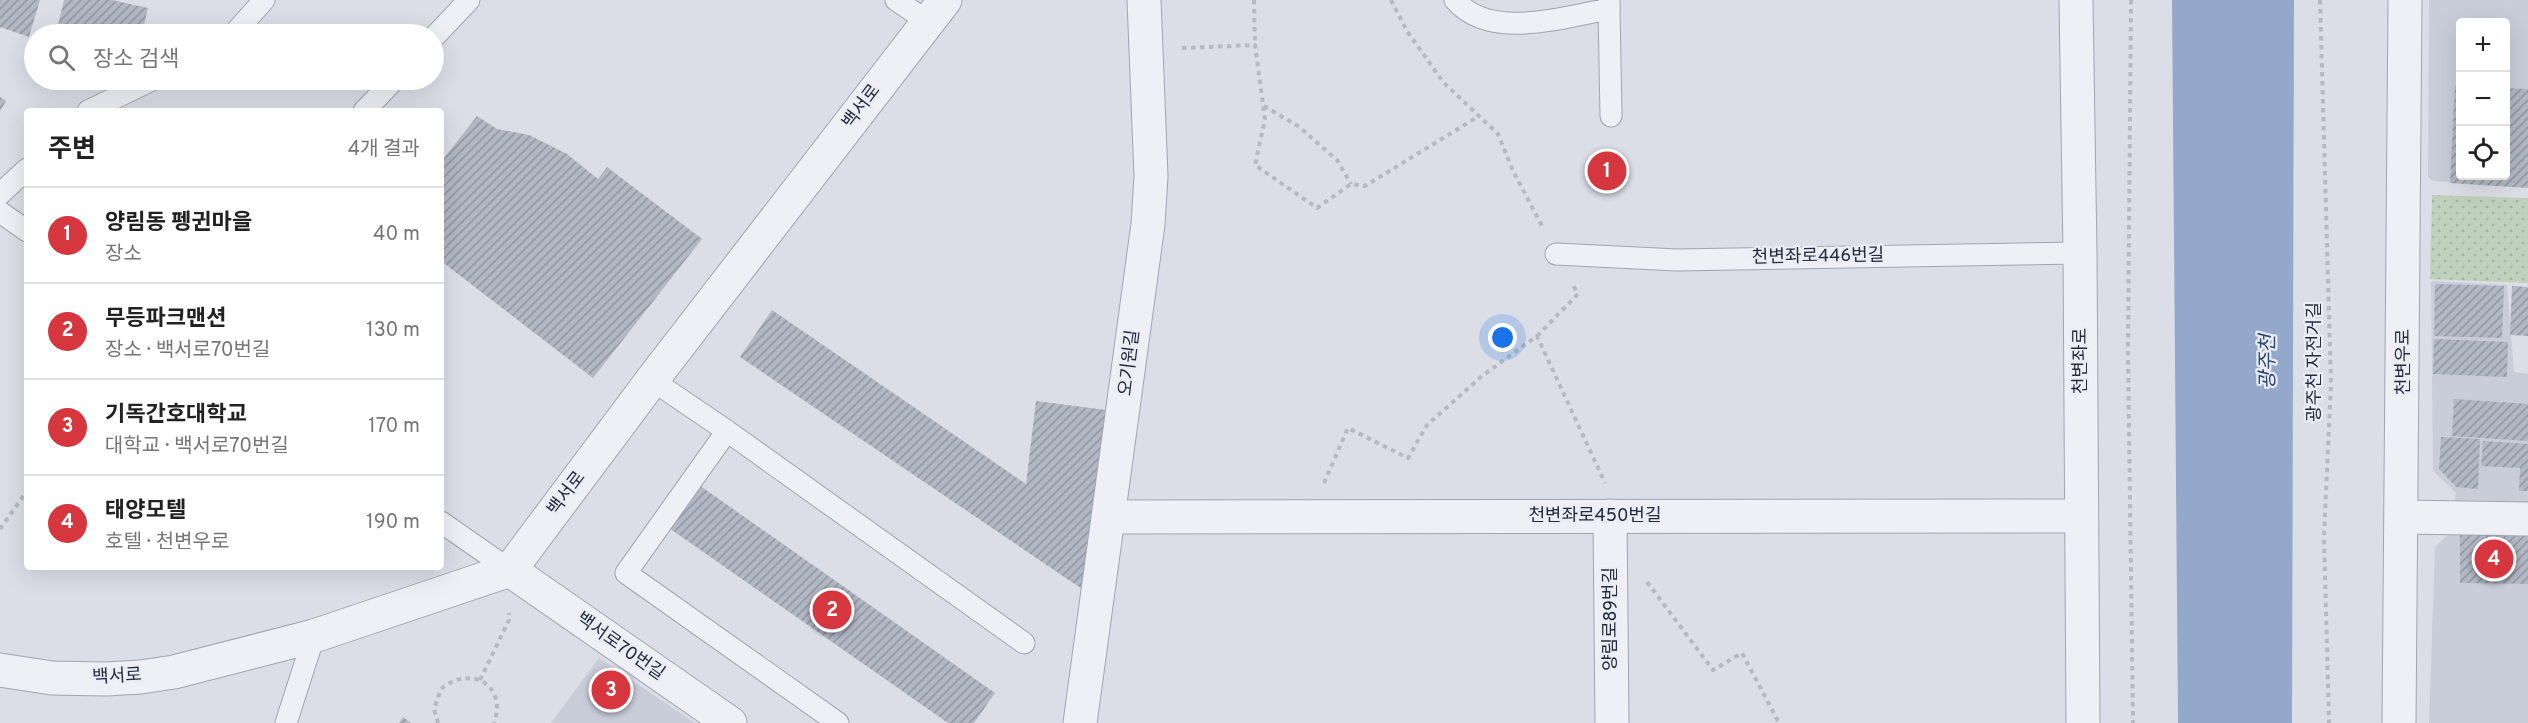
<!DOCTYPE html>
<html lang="ko">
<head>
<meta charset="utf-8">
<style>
  :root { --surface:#fff; --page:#f2f2f2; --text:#222; --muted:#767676; --line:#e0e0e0; --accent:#d6363e }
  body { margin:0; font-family:Overpass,"Noto Sans KR",sans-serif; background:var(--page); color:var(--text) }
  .controls { position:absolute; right:18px; top:18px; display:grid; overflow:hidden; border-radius:6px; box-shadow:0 6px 24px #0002 }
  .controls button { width:54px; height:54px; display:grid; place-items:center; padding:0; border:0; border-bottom:2px solid var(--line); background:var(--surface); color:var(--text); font:30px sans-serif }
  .you { position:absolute; left:1503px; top:338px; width:21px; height:21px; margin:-15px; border:4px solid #fff; border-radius:50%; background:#1a73e8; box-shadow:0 0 0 9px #1a73e833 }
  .badge { display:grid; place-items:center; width:39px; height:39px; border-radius:50%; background:var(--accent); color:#fff; font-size:20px; font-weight:700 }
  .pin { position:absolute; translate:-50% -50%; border:3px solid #fff; box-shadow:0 2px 6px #0006 }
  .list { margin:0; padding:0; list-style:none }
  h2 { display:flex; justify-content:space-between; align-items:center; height:78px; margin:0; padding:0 24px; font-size:26px }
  h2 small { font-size:20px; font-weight:400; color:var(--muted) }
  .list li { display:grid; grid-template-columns:39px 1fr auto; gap:18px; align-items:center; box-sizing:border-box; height:96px; padding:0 24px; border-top:2px solid var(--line) }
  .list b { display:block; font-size:22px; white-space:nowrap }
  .list p { margin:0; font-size:20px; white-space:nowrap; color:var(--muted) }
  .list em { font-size:20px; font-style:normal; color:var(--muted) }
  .icon { flex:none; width:33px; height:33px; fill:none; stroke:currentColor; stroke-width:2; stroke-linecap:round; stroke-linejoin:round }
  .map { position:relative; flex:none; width:2528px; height:723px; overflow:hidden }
  .search { position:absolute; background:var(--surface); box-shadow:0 6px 24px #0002; left:24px; top:24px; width:420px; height:66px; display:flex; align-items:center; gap:15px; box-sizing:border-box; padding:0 21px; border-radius:33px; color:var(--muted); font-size:22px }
  .panel { position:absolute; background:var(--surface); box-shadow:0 6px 24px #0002; left:24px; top:108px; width:420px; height:462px; border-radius:6px }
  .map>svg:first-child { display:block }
  .built { fill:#c9cdd9; fill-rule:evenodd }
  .green { fill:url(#green-dots) }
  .water { fill:#93a8ca }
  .building { fill:url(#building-hatch) }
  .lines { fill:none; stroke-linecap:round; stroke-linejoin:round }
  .service-casing { stroke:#a0a5b1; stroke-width:23 }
  .minor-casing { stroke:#a0a5b1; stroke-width:35 }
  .tertiary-casing { stroke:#a0a5b1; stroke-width:35 }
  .path { stroke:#b5b9c1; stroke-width:4; stroke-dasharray:4.5 4.5; stroke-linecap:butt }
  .service { stroke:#eef0f5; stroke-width:21 }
  .minor { stroke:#eef0f5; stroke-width:33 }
  .tertiary { stroke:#eef0f5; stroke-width:33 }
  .labels { text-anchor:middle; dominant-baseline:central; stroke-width:4.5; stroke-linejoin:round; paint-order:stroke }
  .street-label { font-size:18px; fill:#242b3d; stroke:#eaedf4 }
  .water-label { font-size:20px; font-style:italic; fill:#2c4573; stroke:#eaedf4 }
</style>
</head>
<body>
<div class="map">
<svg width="2528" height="723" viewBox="0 0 2528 723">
  <defs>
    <pattern id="green-dots" width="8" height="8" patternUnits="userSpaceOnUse" patternTransform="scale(1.5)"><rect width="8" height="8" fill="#bfd1bc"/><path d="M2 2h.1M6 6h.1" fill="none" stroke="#a4b4a2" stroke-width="1.8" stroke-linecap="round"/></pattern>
    <pattern id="building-hatch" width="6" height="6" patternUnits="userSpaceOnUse" patternTransform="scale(1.5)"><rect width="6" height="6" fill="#b2b7c4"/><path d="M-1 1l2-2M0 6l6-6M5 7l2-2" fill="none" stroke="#9195a0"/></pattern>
  </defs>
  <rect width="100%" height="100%" fill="#dbdee7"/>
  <!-- built -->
  <g class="built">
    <path d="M2429,0H2528V187L2433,181L2428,177ZM2460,22H2506V176H2460Z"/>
    <polygon points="2431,281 2507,285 2514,372 2528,374 2528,723 2429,723 2435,547 2449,534 2456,493 2433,471"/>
    <polygon points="599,658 695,723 551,723"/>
  </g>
  <!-- green -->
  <polygon class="green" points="2432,195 2528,198 2528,283 2430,279"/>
  <!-- water -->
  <polygon class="water" points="2172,0 2294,0 2292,723 2178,723"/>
  <!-- building -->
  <g class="building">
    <polygon points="0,0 40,0 29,37 0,27"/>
    <polygon points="64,0 112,0 148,8 142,34 56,34"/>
    <polygon points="2455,85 2460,86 2460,176 2506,176 2506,88 2528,89 2528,188 2450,183"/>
    <polygon points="0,97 6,101 0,111"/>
    <polygon points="477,116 497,129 529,135 567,154 598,179 607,167 702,239 593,378 441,261 441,162"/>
    <polygon points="2435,284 2504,286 2502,338 2434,336"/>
    <polygon points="2512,286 2528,287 2528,336 2510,335"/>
    <polygon points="772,310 1026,484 1036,401 1106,410 1082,589 740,357"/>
    <polygon points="2434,339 2508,342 2507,377 2433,374"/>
    <polygon points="2454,399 2528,404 2528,441 2452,436"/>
    <polygon points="2441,437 2480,439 2478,489 2456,487 2439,469"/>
    <polygon points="2483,441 2528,444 2528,491 2519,491 2520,468 2481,466"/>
    <polygon points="699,485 995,693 974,723 948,723 669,528"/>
    <polygon points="2460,533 2528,534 2528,584 2460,583"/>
    <polygon points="403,717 411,723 399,723"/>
  </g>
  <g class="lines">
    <defs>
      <g id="service">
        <polyline points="896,0 927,21"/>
        <path d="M1455,0C1490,41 1563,17 1609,9V0"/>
        <polyline points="1609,9 1611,116"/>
        <polyline points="234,34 264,0"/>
        <polyline points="434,37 469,0"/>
        <polyline points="88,111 152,80"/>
        <polyline points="364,111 394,80"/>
        <polyline points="0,194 27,169"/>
        <polyline points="0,212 27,231"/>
        <polyline points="1556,254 1677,260 2080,253"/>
        <polyline points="652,380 727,431 1024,643"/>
        <polyline points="727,431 626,573 838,723"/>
        <polyline points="441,522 510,570"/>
        <polyline points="286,723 314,636"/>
      </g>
      <g id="minor">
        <polyline points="1610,516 1612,723"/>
        <polyline points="1109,517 2081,516"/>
        <polyline points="2402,517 2528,519"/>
        <polyline points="510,570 730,723"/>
        <polyline points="0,670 52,678 106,679 141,677 174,672 314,636 510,570 652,380 945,0"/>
        <polyline points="1080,723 1148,224 1151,176 1144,0"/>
      </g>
      <g id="tertiary">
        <polyline points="2076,0 2080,253 2083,723"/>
        <polyline points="2399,723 2405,0"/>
      </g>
    </defs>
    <!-- service casing -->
    <use href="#service" class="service-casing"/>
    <!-- minor casing -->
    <use href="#minor" class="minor-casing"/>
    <!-- tertiary casing -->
    <use href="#tertiary" class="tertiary-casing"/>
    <!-- path -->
    <g class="path">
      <polyline points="1254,0 1255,45"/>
      <polyline points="1391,0 1407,31 1443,82 1498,134 1513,171 1543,228"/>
      <polyline points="2131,0 2128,352 2133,723"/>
      <polyline points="2320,0 2331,383 2324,536 2329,723"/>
      <polyline points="1182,48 1255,45 1265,119 1255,165 1317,208 1351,184 1365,186 1479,116"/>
      <polyline points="1264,106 1298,126 1337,160 1351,184"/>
      <polyline points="1537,336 1578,294 1573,285"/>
      <polyline points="1324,483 1348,428 1408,458 1427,425 1482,376 1537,336 1605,483"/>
      <polyline points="0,529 27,491"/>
      <polyline points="1647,582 1713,670 1742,653 1779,723"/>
      <polyline points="480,680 509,620 509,613"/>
      <path d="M438,723L434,709L441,689C470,664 508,685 494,723"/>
    </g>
    <!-- service -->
    <use href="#service" class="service"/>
    <!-- minor -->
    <use href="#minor" class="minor"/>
    <!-- tertiary -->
    <use href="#tertiary" class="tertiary"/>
  </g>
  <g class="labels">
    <!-- street labels -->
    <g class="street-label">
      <text transform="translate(862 107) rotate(-53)">백서로</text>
      <text transform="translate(1818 257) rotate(-1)">천변좌로446번길</text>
      <text transform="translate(2081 361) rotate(-90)">천변좌로</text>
      <text transform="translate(2315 362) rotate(-90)">광주천 자전거길</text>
      <text transform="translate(2404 362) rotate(-90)">천변우로</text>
      <text transform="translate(1130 363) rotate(-83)">오기원길</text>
      <text transform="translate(567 494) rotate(-53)">백서로</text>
      <text x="1595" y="516">천변좌로450번길</text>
      <text transform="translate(1611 619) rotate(-90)">양림로89번길</text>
      <text transform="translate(620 647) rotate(35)">백서로70번길</text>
      <text transform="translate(117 677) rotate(-3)">백서로</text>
    </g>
    <!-- water labels -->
    <g class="water-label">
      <text transform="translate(2269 362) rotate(-90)">광주천</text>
    </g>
  </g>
</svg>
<div class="controls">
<button>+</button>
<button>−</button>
<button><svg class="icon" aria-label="locate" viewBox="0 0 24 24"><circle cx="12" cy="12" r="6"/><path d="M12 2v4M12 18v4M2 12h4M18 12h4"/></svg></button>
</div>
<div class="you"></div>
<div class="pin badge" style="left:1607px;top:171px">1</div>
<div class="pin badge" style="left:832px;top:610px">2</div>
<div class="pin badge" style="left:611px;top:690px">3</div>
<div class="pin badge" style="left:2494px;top:559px">4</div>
<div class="search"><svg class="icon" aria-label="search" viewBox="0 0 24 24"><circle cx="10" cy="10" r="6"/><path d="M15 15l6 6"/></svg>장소 검색</div>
<section class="panel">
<h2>주변<small>4개 결과</small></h2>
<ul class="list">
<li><span class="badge">1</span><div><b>양림동 펭귄마을</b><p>장소</p></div><em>40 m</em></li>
<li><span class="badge">2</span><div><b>무등파크맨션</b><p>장소 · 백서로70번길</p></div><em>130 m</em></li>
<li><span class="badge">3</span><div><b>기독간호대학교</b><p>대학교 · 백서로70번길</p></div><em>170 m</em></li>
<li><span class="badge">4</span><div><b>태양모텔</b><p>호텔 · 천변우로</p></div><em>190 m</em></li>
</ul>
</section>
</div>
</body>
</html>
